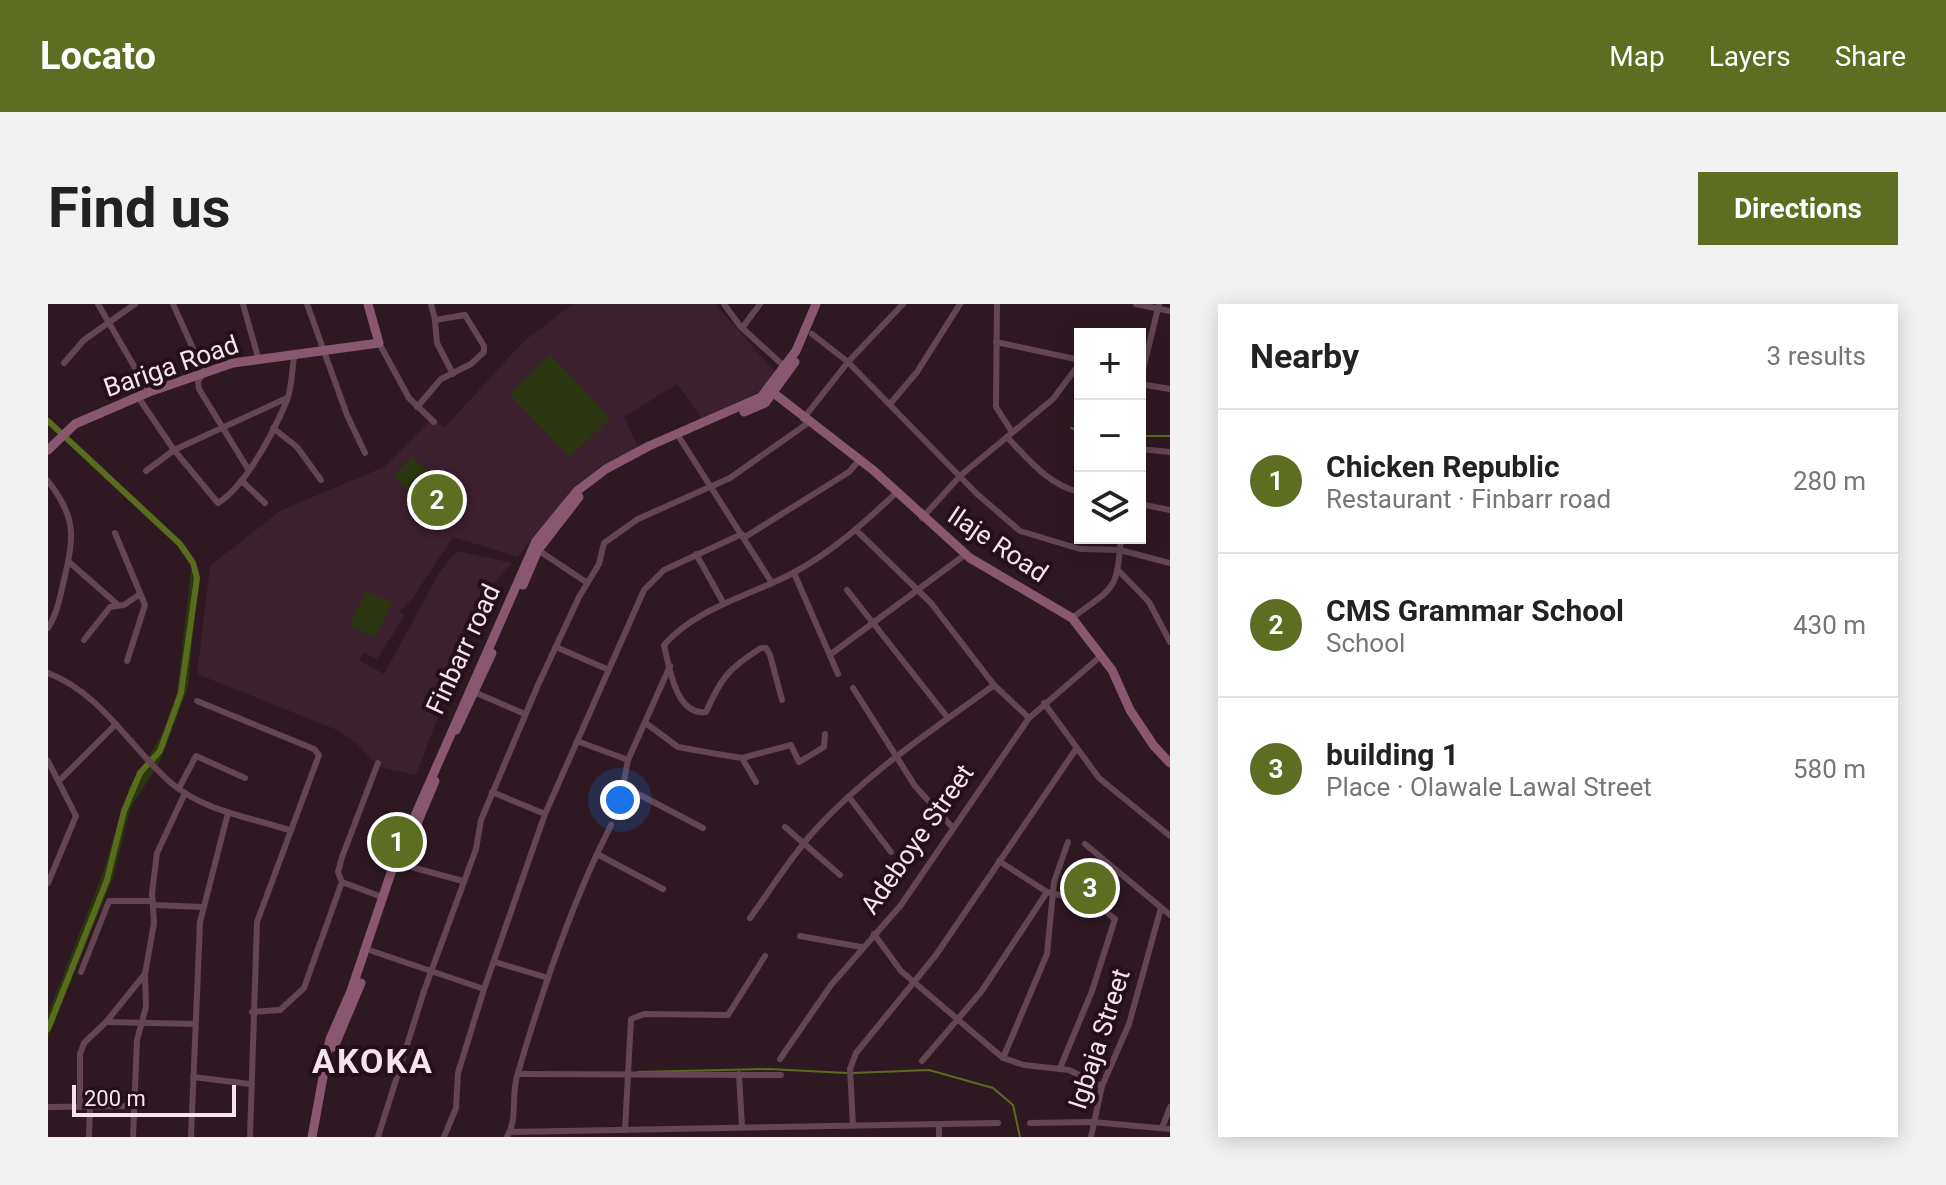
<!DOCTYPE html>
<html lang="en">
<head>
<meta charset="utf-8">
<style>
  :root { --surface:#fff; --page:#f2f2f2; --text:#222; --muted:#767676; --line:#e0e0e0; --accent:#5d6d22 }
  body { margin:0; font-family:Roboto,sans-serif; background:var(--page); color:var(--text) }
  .controls { position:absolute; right:24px; top:24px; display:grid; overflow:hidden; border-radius:0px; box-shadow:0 4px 20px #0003 }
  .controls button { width:72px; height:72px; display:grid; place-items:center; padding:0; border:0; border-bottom:2px solid var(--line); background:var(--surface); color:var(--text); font:40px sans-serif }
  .scale { position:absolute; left:24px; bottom:20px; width:164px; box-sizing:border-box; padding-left:8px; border:4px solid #f4e5ec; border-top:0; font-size:22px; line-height:28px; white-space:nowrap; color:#f4e5ec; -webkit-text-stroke:6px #24101a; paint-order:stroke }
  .you { position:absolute; left:572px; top:496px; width:28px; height:28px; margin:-20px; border:6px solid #fff; border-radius:50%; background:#1a73e8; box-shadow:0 0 0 12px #1a73e833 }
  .badge { display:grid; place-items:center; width:52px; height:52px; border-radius:50%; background:var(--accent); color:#fff; font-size:26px; font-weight:700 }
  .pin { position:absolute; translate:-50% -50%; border:4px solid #fff; box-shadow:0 2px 8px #0006 }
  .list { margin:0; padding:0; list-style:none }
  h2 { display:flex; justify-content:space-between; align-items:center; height:104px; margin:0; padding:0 32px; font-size:34px }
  h2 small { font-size:26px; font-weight:400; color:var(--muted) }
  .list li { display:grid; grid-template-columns:52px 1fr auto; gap:24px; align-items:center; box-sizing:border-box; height:144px; padding:0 32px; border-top:2px solid var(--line) }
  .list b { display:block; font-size:30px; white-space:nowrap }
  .list p { margin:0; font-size:26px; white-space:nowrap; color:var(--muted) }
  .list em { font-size:26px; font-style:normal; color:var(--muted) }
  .icon { flex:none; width:44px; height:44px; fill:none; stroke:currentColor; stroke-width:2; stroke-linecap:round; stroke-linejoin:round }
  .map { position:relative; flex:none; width:1122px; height:833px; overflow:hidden; border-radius:0px }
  header { display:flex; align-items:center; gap:48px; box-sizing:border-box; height:112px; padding:0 40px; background:var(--accent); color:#fff }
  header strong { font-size:38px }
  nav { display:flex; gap:44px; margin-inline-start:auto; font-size:28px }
  .intro { display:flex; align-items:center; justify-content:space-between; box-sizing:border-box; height:192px; padding:0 48px }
  h1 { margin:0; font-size:56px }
  .button { padding:20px 36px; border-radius:0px; background:var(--accent); color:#fff; font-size:28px; font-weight:700 }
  main { display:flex; gap:48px; padding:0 48px }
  aside { flex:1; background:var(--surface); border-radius:0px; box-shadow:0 4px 20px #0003 }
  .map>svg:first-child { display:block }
  .built { fill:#3b202e }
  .green { fill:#2b350f }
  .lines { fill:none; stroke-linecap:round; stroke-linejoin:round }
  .stream { stroke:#596c1c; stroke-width:2 }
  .canal { stroke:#596c1c; stroke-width:6 }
  .street { stroke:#634553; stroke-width:6 }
  .secondary { stroke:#895870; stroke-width:9 }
  .labels { text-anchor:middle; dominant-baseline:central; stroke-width:8; stroke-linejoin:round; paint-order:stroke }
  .street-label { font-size:26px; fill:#f4e5ec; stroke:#24101a }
  .district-label { font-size:34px; font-weight:bold; letter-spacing:2px; fill:#f4e5ec; stroke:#24101a }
</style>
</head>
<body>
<header>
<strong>Locato</strong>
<nav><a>Map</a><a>Layers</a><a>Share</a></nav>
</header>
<div class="intro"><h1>Find us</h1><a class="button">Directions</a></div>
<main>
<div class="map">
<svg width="1122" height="833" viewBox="0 0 1122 833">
  <rect width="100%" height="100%" fill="#2e1923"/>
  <!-- built -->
  <polygon class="built" points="525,0 667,0 727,68 716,86 654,115 629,80 576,113 591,145 565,158 489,228 470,253 405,233 364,295 352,307 357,311 329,355 316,349 311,356 336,370 391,269 409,247 464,259 437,289 368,471 331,463 307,438 289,426 149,370 162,262 232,207 336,163 385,114 397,123 476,37"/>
  <!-- green -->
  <g class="green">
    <polygon points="502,51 563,114 522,153 461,90"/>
    <polygon points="364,152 389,176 371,196 345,173"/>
    <polygon points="151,265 140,384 111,459 82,505 66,571 0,734 0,710 53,574 81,484 115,429 129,388 143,267"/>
    <polygon points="318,287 344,299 327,333 301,321"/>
  </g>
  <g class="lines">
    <!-- stream -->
    <g class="stream">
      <polyline points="1023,124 1032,127"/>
      <polyline points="1092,132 1122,132"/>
      <polyline points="590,768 721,765 799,769"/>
      <polyline points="805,769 881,766 945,784 965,801 972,833"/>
    </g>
    <!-- canal -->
    <polyline class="canal" points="0,117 132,240 145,259 149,274 133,389 112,447 92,469 76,507 59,576 0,725"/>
    <!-- street -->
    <g class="street">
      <polyline points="50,0 101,88"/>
      <polyline points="125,0 156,69 150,77 151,85 200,165"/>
      <polyline points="195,0 211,57"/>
      <polyline points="259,0 299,111 317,149"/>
      <polyline points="676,0 692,22 737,63"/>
      <polyline points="949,0 948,103 964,128"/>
      <polyline points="1088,0 1122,7"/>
      <polyline points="387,16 389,39 405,70"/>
      <polyline points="694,24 712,0"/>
      <polyline points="764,30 800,58 929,190 972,227 1032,245 1072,246 1122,259"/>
      <polyline points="948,38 1032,56"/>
      <polyline points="331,39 361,94 386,118"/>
      <polyline points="16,59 36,36 87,0"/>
      <polyline points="1092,78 1111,0"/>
      <polyline points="1092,80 1122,85"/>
      <path d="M90,93L126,146L170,199C198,181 226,128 239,96C244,83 244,66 246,53"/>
      <polyline points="842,100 869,68 912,0"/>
      <polyline points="369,103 393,75 423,60 436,48 436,42 417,11 387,16 383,0"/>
      <polyline points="755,115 800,58 855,0"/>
      <polyline points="225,124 249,143 273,176"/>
      <polyline points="631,133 724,279"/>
      <path d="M959,133C979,154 1001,182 1032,188"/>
      <polyline points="1092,145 1122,148"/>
      <polyline points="98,167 126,146 239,94"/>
      <path d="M0,177C29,214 26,233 16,276C12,293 9,310 0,324"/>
      <polyline points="195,178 217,199"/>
      <polyline points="1092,200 1122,206"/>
      <polyline points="874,214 913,171 1005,95 1032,59"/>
      <polyline points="808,226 883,299 946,381 981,414"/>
      <polyline points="67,229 97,301 79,357"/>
      <polyline points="697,233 801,168 812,155"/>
      <polyline points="490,246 538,278"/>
      <polyline points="648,250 676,300"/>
      <polyline points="21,258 69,300"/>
      <polyline points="1071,267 1101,298 1122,338"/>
      <polyline points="746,269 790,370"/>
      <polyline points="799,286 900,414"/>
      <path d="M1024,314C1068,281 1068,289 1073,234"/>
      <polyline points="36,336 62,303 76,301 92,290"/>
      <polyline points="508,343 561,366"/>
      <polyline points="783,350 918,250"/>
      <polyline points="622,362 580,456 575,482 655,524"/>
      <path d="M0,369C54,390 80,441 122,478C155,507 201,513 241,526"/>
      <polyline points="805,384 867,482 905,524"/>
      <polyline points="426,388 477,410"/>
      <path d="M734,396L722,351L718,344H713C681,364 673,374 658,408C628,412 621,363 616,341C648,304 704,291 745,269C784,248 816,219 848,189"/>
      <polyline points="149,397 266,445 271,451 209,618 202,833"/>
      <polyline points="996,399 1051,474 1122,532"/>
      <polyline points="599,420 630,443 669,450 694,454 743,441 751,458 776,443 777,430"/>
      <polyline points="529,437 580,456"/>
      <polyline points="694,454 708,478"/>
      <polyline points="0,457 28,512 0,579"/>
      <polyline points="12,476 68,420"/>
      <polyline points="131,484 148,452 197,474"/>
      <polyline points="444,488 497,510"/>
      <polyline points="801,493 843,548"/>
      <polyline points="737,523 792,571"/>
      <polyline points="1037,540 1122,611"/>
      <polyline points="549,550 563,521"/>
      <polyline points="951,557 999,588 1048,600 1067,615 1044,687 1012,764"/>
      <polyline points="352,560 415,577"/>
      <polyline points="294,578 334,593"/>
      <polyline points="105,601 154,603"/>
      <path d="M702,614C724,584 743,552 768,525C820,468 885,426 946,381"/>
      <polyline points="826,630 853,667 955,754 976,761 1021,766 1054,782"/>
      <polyline points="752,632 813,643"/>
      <polyline points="324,647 436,685"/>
      <polyline points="447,658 500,674"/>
      <polyline points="33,668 61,597 105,597"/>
      <polyline points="204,708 232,706 256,684 294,578 290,568 294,553 330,459"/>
      <polyline points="58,718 147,720"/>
      <polyline points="955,754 999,650 1006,578 1020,538"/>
      <polyline points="732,755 783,681 853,601 981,414 1054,351"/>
      <polyline points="874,757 933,688 999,588"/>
      <polyline points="470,770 733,771"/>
      <polyline points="691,770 694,823"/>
      <polyline points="145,773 202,780"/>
      <polyline points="0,803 88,802"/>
      <polyline points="32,803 32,750 36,739 58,718 97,670 106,619 104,589 109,549 137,489"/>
      <polyline points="982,819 1044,818 1122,825"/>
      <polyline points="891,820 891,833"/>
      <polyline points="805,821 802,765 808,749 888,651 1028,445"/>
      <polyline points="1114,824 1122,803"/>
      <polyline points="577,826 583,715 596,710 680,711 717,652"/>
      <polyline points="462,828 950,819"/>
      <polyline points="41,833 42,804"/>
      <polyline points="85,833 89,736 98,703 97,670"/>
      <polyline points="143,833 152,618 180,509"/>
      <polyline points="330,833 376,687 428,545 433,516 490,381 531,293 551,260 556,239 590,215 682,174 760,119"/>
      <polyline points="396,833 408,804 410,769 436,685 497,510 596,286 616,266 694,230"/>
      <path d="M459,833C470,814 463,793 469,772C491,697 516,621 549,550L615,585"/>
      <polyline points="1043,833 1054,782 1081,720 1113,604"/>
    </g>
    <!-- secondary -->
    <g class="secondary">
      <polyline points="723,87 825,166 922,254 1024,314 1064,366 1082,406 1106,442 1122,459"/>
      <polyline points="696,108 717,99 747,58"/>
      <polyline points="0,146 27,120 101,88 185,59 331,39 320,0"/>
      <polyline points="475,281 490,246 531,193"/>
      <polyline points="408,426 444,349"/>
      <polyline points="365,529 387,477"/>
      <polyline points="286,743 313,679"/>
      <polyline points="264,833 282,735 303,687 347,557 488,237 529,187 558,165 601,142 713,93 748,47 768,0"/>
    </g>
  </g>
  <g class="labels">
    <!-- street labels -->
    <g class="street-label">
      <text transform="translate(123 62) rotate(-19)">Bariga Road</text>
      <text transform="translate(950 240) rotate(34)">Ilaje Road</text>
      <text transform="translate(415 345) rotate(-65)">Finbarr road</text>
      <text transform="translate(869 535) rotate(-55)">Adeboye Street</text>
      <text transform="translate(1051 735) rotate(-72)">Igbaja Street</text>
    </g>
    <!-- district labels -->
    <g class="district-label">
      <text x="325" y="757">AKOKA</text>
    </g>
  </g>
</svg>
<div class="controls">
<button>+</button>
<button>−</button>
<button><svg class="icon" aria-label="layers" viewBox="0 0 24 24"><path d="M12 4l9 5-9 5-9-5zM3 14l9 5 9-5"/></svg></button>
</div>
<div class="scale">200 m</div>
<div class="you"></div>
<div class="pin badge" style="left:349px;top:538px">1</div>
<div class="pin badge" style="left:389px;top:196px">2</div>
<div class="pin badge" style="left:1042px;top:584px">3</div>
</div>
<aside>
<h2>Nearby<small>3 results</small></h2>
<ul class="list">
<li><span class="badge">1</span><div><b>Chicken Republic</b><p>Restaurant · Finbarr road</p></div><em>280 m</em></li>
<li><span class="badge">2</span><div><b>CMS Grammar School</b><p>School</p></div><em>430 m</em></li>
<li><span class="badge">3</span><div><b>building 1</b><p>Place · Olawale Lawal Street</p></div><em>580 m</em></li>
</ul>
</aside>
</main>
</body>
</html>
